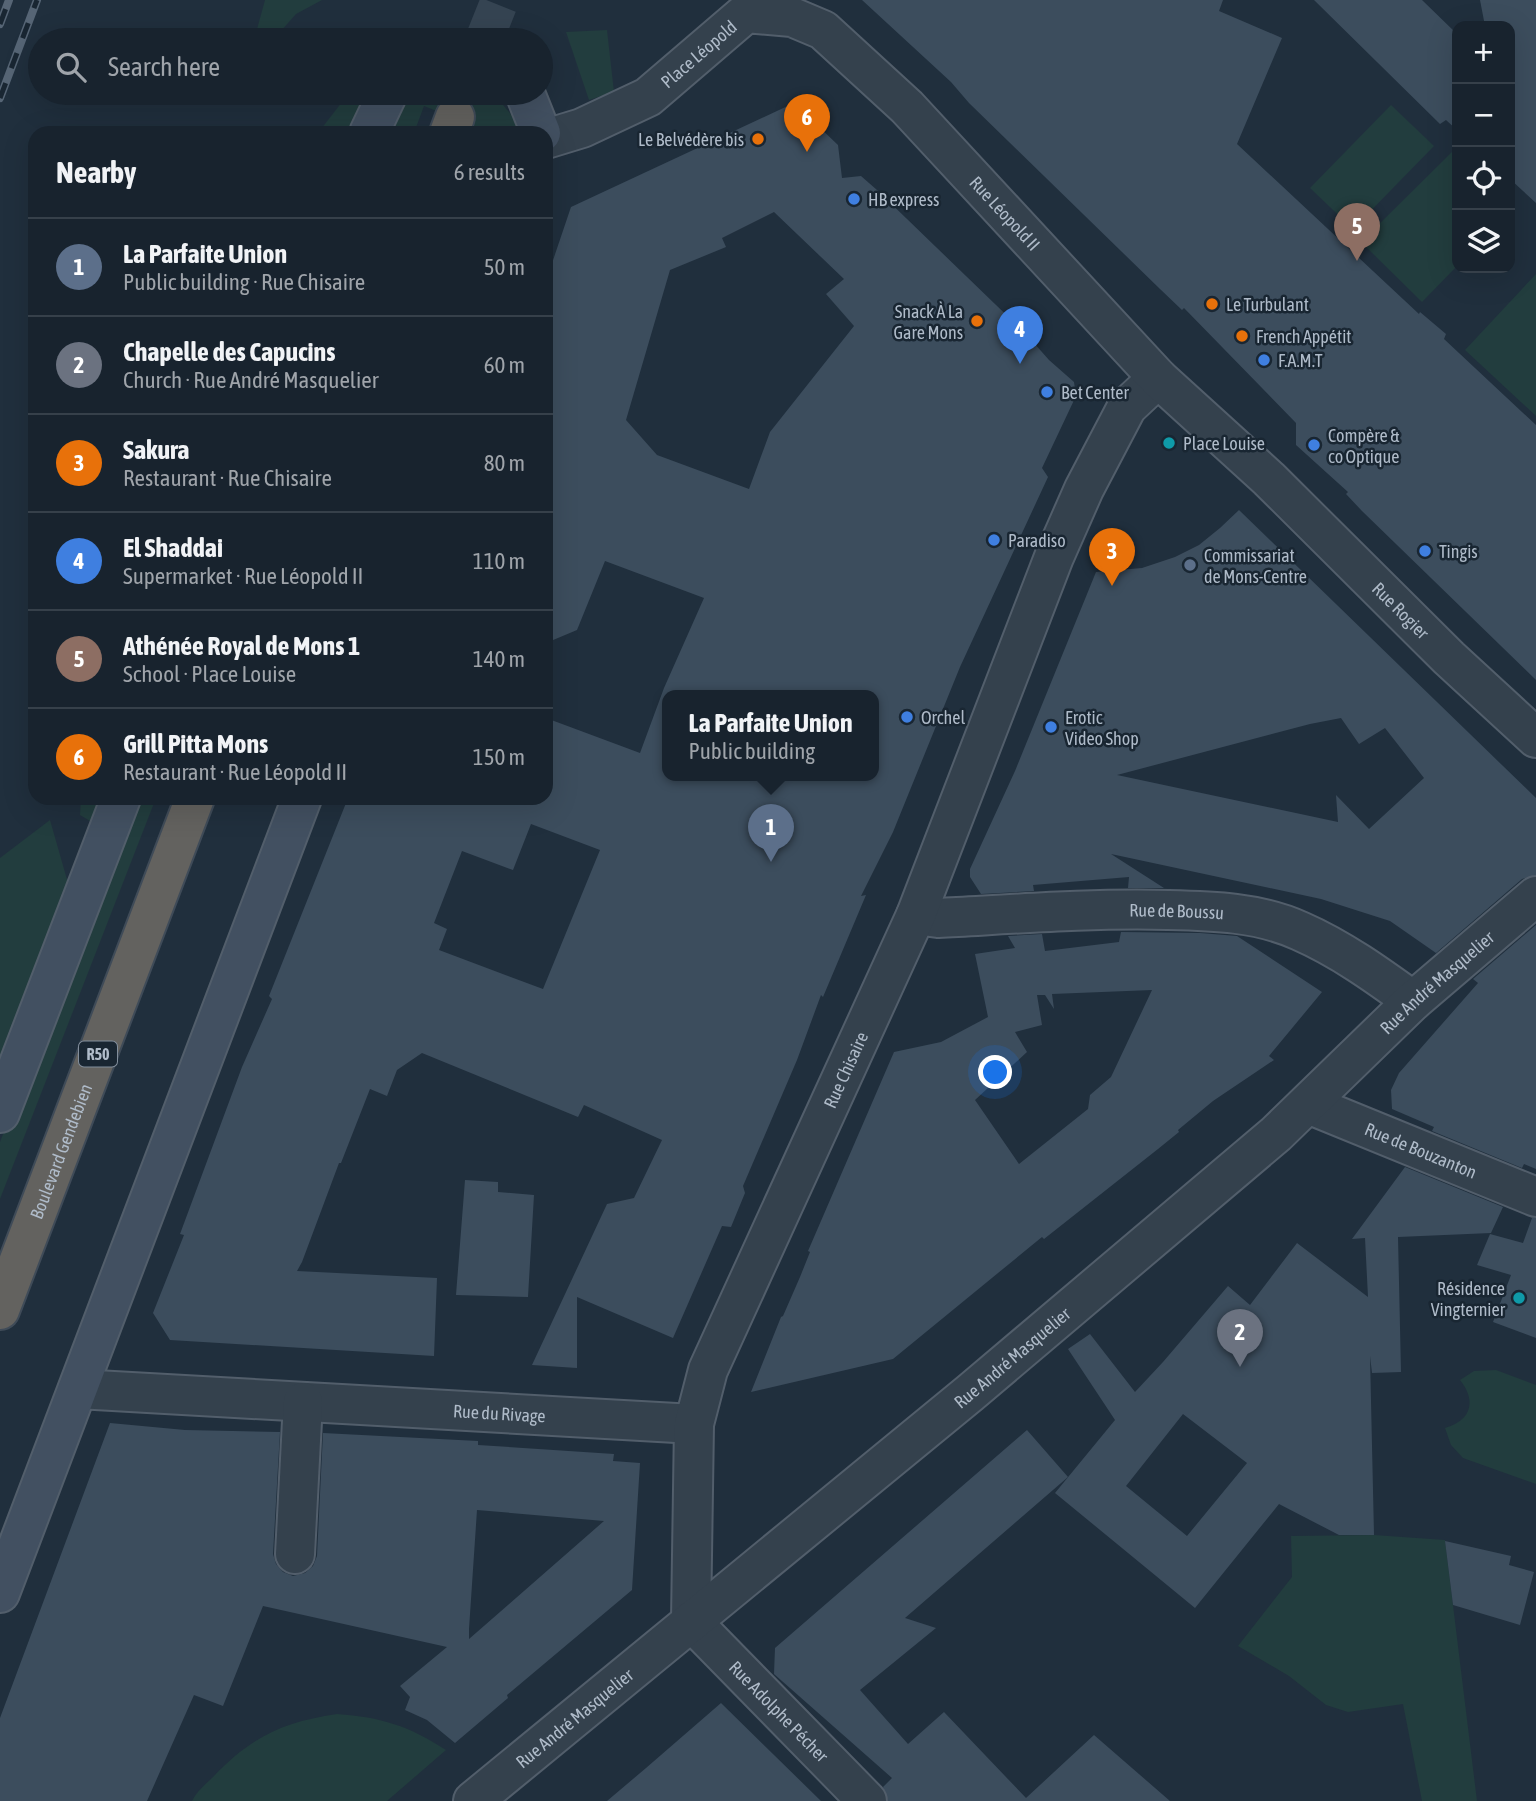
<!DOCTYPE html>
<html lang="en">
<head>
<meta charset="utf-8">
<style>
  :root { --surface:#18232e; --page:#252f3a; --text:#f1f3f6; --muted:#9fa4aa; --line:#36404a; --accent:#b45309 }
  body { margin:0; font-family:"Asap Condensed",sans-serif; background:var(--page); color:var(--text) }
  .controls { position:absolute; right:21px; top:21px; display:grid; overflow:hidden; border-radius:14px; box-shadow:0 7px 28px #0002 }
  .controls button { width:63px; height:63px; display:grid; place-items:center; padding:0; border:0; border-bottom:2px solid var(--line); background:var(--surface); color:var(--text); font:35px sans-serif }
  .you { position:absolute; left:996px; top:1073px; width:24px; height:24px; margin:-18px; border:5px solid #fff; border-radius:50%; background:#1a73e8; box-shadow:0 0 0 10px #1a73e833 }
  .badge { display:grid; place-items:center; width:46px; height:46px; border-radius:50%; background:var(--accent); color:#fff; font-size:23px; font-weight:700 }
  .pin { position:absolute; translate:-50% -58px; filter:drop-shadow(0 2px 4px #0008) }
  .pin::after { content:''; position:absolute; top:37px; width:24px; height:21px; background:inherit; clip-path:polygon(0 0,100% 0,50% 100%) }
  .popup { position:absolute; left:662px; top:690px; width:217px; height:91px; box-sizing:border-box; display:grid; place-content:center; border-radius:14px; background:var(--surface); filter:drop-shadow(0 2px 5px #0005); font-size:23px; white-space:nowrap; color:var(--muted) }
  .popup b { font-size:26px; color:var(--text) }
  .popup::after { content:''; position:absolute; left:50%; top:100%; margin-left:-14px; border:14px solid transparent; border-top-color:var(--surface) }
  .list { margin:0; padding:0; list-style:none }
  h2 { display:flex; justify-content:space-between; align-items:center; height:91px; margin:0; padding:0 28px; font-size:30px }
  h2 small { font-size:23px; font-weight:400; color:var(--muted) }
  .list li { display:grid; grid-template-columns:46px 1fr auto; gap:21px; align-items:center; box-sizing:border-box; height:98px; padding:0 28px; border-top:2px solid var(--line) }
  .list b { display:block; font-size:26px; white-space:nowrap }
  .list p { margin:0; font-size:23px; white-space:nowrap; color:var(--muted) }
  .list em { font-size:23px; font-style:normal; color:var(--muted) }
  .icon { flex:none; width:38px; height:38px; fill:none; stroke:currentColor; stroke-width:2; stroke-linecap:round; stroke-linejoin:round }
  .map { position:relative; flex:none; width:1536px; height:1801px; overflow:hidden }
  .search { position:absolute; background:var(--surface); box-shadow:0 7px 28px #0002; left:28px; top:28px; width:525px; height:77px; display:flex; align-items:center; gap:18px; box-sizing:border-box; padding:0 24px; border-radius:38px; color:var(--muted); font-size:26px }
  .panel { position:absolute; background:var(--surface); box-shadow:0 7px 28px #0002; left:28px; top:126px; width:525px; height:679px; border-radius:21px }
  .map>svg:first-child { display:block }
  .green { fill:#223d3e }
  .building { fill:#3c4d5d; fill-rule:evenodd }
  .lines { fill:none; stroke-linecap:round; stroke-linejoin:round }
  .trunk-tunnel { stroke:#354452; stroke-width:38; stroke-dasharray:38 19; stroke-linecap:butt }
  .minor-casing { stroke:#525e6b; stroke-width:42 }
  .tertiary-casing { stroke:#525e6b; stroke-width:42 }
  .secondary-casing { stroke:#525e6b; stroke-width:42 }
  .trunk-casing { stroke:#3f4b58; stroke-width:42 }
  .minor { stroke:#34414d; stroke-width:38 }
  .tertiary { stroke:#34414d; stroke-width:38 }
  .secondary { stroke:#425061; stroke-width:38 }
  .trunk { stroke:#63625f; stroke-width:38 }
  .rail-casing { stroke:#566575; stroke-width:8 }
  .rail { stroke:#192632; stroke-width:5; stroke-dasharray:16; stroke-linecap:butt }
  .food-dot { fill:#e8710a; stroke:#192632; stroke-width:2.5 }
  .shop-dot { fill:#3f7fe0; stroke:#192632; stroke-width:2.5 }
  .culture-dot { fill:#0f9aa8; stroke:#192632; stroke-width:2.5 }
  .service-dot { fill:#5c6f8a; stroke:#192632; stroke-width:2.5 }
  .labels { text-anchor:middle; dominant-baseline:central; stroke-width:5; stroke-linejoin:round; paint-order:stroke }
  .shield { fill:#192632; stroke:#828e9c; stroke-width:2 }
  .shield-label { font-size:16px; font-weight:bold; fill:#afbbc9 }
  .street-label { font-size:18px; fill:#afbbc9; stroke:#192632 }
  .poi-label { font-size:18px; fill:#afbbc9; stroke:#192632; text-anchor:start }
</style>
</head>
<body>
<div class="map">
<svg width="1536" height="1801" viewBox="0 0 1536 1801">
  <rect width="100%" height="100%" fill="#202f3d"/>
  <!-- green -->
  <g class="green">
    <polygon points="265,0 322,0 296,14 273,40 254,40"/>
    <polygon points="607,30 614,92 589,100 566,32"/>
    <polygon points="349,93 366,93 350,133 318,133"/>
    <polygon points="401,93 493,93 520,125 518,133 486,133 486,131 424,106 414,133 386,133"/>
    <polygon points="1391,105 1434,146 1353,229 1310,188"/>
    <polygon points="1457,147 1457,266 1422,302 1361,242"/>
    <polygon points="1536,274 1536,416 1465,350"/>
    <polygon points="81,798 111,798 106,812 90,821 80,815"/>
    <polygon points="131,798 156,798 0,1199 0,1142"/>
    <polygon points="50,820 70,890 0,1070 0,858"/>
    <path d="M1496,1370L1536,1385V1484L1463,1458L1451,1445L1445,1428C1471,1421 1477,1401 1460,1380L1474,1371Z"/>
    <polygon points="1374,1535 1445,1540 1477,1801 1422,1801 1403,1704 1348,1712 1326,1705 1289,1676 1238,1646 1292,1577 1291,1536"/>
    <path d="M337,1714C381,1717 409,1726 446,1750L387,1801H192C197,1791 206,1784 214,1776C251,1737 283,1722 337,1714Z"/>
  </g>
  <!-- building -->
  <g class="building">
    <polygon points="862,0 1223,0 1219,11 1282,38 1237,144 1419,314 1420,312 1446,334 1444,339 1536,425 1536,680 1362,511 1346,494 1348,492 1296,445 1296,423 1184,308 1182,310 1160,289 969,103 951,82"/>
    <polygon points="1314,0 1422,0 1457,34 1457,130 1446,120 1440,124"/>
    <polygon points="1480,0 1536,0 1536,203 1510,179 1510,26 1485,26"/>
    <path d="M794,103L838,145L842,178L861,176L877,190L1026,334L1049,360L1074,382L1076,396L1042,468L1048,477L960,667L893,832L861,896L866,895L823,997L821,995L797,1060L743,1186L745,1193L731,1227L722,1226L673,1338L577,1297V1368L532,1365L607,1204L634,1198L662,1140L584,1105L578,1117L422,1053L397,1070L387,1096L370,1089L341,1163H339L302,1262L297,1271L437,1278L434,1356L170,1340L153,1313L184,1235L180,1234L242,1067L272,999L269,996L348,798H546V718L640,753L664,688L704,598L605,561L577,630L546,643V281L571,207ZM774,212L844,279L826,294L854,326L770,432L749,489L657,455L626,420L670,270L726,247L722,238ZM668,696H874V776H668ZM531,824L600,850L543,989L439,950L447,929L434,923L462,851L513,870Z"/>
    <path d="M1239,510L1536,798V875L1522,879L1436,953L1390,921L1321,899L1111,854L1164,888H1128L1129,877L1033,885L1034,891L981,894L970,877V869L1015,771L1096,572L1142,568L1175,557L1199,545L1220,528ZM1341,718L1359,744L1385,728L1424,778L1369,829L1336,795L1338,822L1117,775L1310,724Z"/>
    <polygon points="1536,925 1536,1169 1524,1164 1522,1168 1432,1131 1434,1127 1392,1109 1391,1090 1399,1073 1478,983 1473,979"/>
    <path d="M1121,932L1200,933L1237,936L1322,992L1269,1056L1274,1060L1213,1101L1178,1130L1179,1132L1158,1149L1044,1239L1042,1237L893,1359L751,1392L781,1317L783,1316L800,1277L810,1252L808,1251L894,1052L941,1042L988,1017L975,954L1015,948L1008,936L1042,934L1045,951L1119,942ZM1152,990L1111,1077L1090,1095L1088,1109L1019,1164L975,1100L1027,1052L1015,1032L1042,1025L1037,995H1045L1054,1009L1052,994Z"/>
    <path d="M1405,1167L1503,1207L1491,1233L1398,1237L1401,1372L1372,1373L1370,1356L1374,1535H1339L1279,1504L1195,1608L1055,1493L1115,1420L1068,1349L1090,1334L1135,1392L1163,1362L1228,1286L1250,1305L1297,1243L1368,1297L1365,1238L1352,1239ZM1183,1414L1247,1463L1187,1536L1126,1486Z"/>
    <polygon points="465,1180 498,1182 498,1192 534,1195 528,1297 456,1295"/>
    <polygon points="1532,1218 1536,1218 1536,1338 1493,1322 1511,1275 1477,1265 1490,1234 1523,1243"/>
    <path d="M110,1423L185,1430L280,1432L273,1554L276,1564L283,1572L293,1576L305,1573L313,1566L317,1556L323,1433L478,1441V1445L614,1454L613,1461L640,1463L632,1590L507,1695L508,1698L455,1743L427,1720L405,1710L410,1697L400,1686L447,1647L263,1606L223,1706L194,1695L147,1801H0V1718ZM477,1510L604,1521L469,1639V1629Z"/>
    <polygon points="1027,1430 1068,1477 905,1618 936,1628 860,1690 908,1744 944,1712 1026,1798 1094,1735 1170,1801 888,1801 883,1787 892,1778 774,1674 775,1648"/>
    <polygon points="1445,1541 1511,1556 1509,1565 1534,1572 1520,1625 1453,1605"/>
    <polygon points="721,1703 821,1801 607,1801 646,1768"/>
  </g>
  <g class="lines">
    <!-- trunk-tunnel -->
    <polyline class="trunk-tunnel" points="484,40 500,0"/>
    <defs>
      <g id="minor">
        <path id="s1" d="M916,915L938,918C1015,914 1092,908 1168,910C1212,911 1259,912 1300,931C1341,949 1377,975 1413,1001"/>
        <path id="s2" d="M1308,1104L1536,1197"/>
        <path id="s3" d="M78,1389L694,1424"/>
        <polyline points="295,1554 303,1402"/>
        <path id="s4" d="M691,1621L694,1424L708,1370L916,915L1054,557L1084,489L1127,407L1158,378"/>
        <path id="s5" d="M691,1621L867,1801"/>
        <path id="s6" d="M473,1801L970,1393L1276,1134L1413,1001L1536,896"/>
      </g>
      <g id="tertiary">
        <path id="s7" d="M546,139L582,128L648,97L746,13L792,17L823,30L907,107L1158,378L1269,479L1449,658L1536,738"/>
      </g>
      <g id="secondary">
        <polyline points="525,93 541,133"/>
        <polyline points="369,133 388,93"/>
        <polyline points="0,1113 121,798"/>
        <polyline points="0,1593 302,798"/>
      </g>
      <g id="trunk">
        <polyline points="449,133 455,117"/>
        <path id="s8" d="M0,1310L195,798"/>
      </g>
    </defs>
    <!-- minor casing -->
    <use href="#minor" class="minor-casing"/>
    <!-- tertiary casing -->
    <use href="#tertiary" class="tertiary-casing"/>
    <!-- secondary casing -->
    <use href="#secondary" class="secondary-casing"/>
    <!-- trunk casing -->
    <use href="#trunk" class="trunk-casing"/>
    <!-- minor -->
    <use href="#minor" class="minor"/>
    <!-- tertiary -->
    <use href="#tertiary" class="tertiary"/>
    <!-- secondary -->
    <use href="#secondary" class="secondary"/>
    <!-- trunk -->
    <use href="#trunk" class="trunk"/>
    <defs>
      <g id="rail">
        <polyline points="0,24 9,0"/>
        <polyline points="0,98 37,0"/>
      </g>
    </defs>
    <!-- rail casing -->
    <use href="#rail" class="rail-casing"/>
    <!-- rail -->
    <use href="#rail" class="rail"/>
  </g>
  <!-- markers -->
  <g class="food-dot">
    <circle cx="758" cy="139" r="7"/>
    <circle cx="1212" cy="304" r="7"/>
    <circle cx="977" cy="321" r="7"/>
    <circle cx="1242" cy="336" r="7"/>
  </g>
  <g class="shop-dot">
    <circle cx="854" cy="199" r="7"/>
    <circle cx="1264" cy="360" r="7"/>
    <circle cx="1047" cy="392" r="7"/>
    <circle cx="1314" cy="445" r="7"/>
    <circle cx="994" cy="540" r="7"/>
    <circle cx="1425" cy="551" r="7"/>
    <circle cx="907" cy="717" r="7"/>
    <circle cx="1051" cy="727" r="7"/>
  </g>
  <g class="culture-dot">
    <circle cx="1169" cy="443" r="7"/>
    <circle cx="1519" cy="1298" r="7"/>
  </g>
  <circle class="service-dot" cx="1190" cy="565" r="7"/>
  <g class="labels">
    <!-- shield labels -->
    <rect class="shield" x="79" y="1041.5" width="38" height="25" rx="5"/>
    <g class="shield-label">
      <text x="98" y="1054">R50</text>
    </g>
    <!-- street labels -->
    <g class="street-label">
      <text stroke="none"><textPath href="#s7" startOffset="177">Place Léopold</textPath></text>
      <text stroke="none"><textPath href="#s7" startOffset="578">Rue Léopold II</textPath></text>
      <text stroke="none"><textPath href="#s7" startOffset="1139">Rue Rogier</textPath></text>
      <text stroke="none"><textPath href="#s1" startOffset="261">Rue de Boussu</textPath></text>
      <text stroke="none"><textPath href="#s6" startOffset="1265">Rue André Masquelier</textPath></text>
      <text stroke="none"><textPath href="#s4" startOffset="583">Rue Chisaire</textPath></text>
      <text stroke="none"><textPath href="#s2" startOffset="122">Rue de Bouzanton</textPath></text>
      <text stroke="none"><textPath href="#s8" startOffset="170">Boulevard Gendebien</textPath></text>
      <text stroke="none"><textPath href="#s6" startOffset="698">Rue André Masquelier</textPath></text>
      <text stroke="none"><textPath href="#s3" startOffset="422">Rue du Rivage</textPath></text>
      <text stroke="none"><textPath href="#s5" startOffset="126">Rue Adolphe Pécher</textPath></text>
      <text stroke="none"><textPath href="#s6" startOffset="131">Rue André Masquelier</textPath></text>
    </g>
    <!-- poi labels -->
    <g class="poi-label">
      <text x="744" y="139" text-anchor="end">Le Belvédère bis</text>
      <text x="868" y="199">HB express</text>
      <text x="1226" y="304">Le Turbulant</text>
      <text x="963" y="311" text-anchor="end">Snack À La<tspan x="963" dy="21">Gare Mons</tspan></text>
      <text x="1256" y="336">French Appétit</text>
      <text x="1278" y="360">F.A.M.T</text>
      <text x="1061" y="392">Bet Center</text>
      <text x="1328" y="435">Compère &amp;<tspan x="1328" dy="21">co Optique</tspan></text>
      <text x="1183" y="443">Place Louise</text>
      <text x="1008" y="540">Paradiso</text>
      <text x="1439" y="551">Tingis</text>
      <text x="1204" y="555">Commissariat<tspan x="1204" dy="21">de Mons-Centre</tspan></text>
      <text x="921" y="717">Orchel</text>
      <text x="1065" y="717">Erotic<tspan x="1065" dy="21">Video Shop</tspan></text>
      <text x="1505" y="1288" text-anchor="end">Résidence<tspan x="1505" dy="21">Vingternier</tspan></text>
    </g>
  </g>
</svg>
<div class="controls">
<button>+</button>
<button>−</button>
<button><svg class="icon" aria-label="locate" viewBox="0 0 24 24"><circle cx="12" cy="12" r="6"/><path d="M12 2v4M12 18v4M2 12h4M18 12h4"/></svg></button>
<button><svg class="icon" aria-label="layers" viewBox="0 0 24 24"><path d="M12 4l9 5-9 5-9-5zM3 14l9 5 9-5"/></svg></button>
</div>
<div class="you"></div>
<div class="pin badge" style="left:771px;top:862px;background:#5c6f8a">1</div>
<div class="popup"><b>La Parfaite Union</b>Public building</div>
<div class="pin badge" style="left:1240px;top:1367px;background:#6b7280">2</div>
<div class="pin badge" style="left:1112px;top:586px;background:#e8710a">3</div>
<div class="pin badge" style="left:1020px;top:364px;background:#3f7fe0">4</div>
<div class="pin badge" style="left:1357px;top:261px;background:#8d6e63">5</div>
<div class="pin badge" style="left:807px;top:152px;background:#e8710a">6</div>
<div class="search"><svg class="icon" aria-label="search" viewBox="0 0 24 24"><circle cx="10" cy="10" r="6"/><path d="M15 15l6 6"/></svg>Search here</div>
<section class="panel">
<h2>Nearby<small>6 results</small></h2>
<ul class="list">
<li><span class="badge" style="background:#5c6f8a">1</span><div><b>La Parfaite Union</b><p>Public building · Rue Chisaire</p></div><em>50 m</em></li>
<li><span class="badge" style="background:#6b7280">2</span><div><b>Chapelle des Capucins</b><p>Church · Rue André Masquelier</p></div><em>60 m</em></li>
<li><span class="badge" style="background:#e8710a">3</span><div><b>Sakura</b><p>Restaurant · Rue Chisaire</p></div><em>80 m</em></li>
<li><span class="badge" style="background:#3f7fe0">4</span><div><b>El Shaddai</b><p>Supermarket · Rue Léopold II</p></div><em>110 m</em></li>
<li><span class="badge" style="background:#8d6e63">5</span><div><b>Athénée Royal de Mons 1</b><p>School · Place Louise</p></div><em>140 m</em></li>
<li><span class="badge" style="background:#e8710a">6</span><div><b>Grill Pitta Mons</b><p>Restaurant · Rue Léopold II</p></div><em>150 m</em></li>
</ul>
</section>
</div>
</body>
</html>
